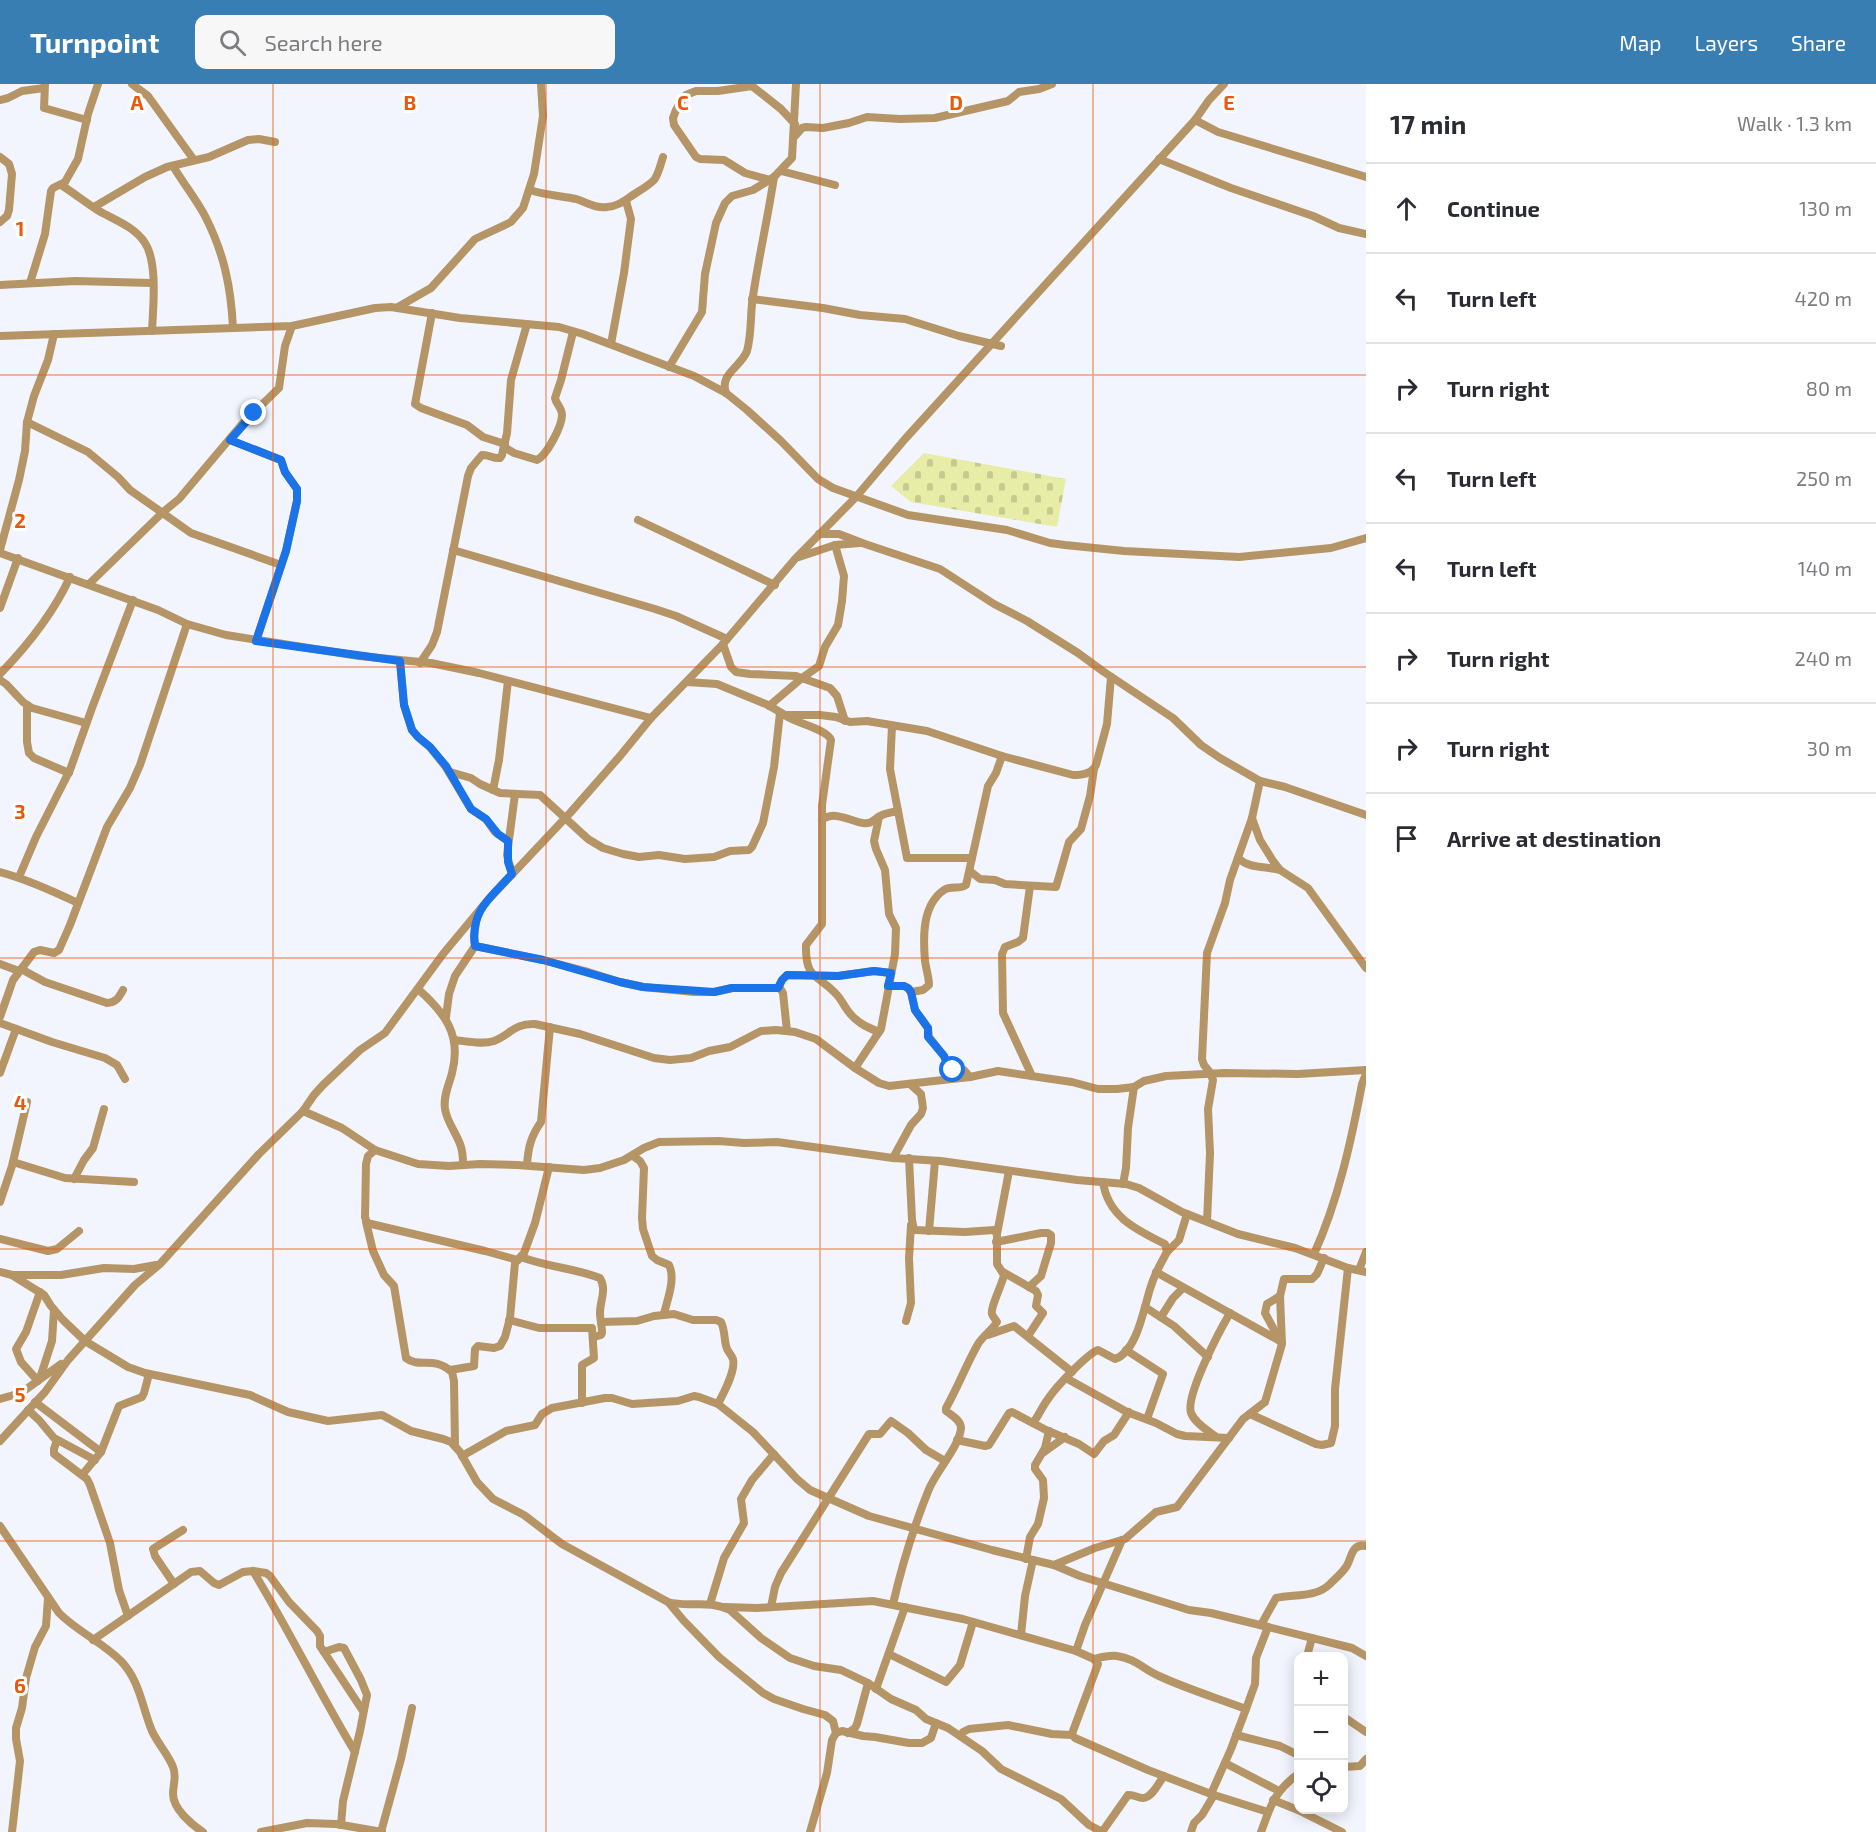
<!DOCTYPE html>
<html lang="en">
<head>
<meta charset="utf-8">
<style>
  :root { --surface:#fff; --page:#f7f7f7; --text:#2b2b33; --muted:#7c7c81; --line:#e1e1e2; --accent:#387eb3 }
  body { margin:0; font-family:"Exo 2",sans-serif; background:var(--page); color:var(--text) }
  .controls { position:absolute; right:18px; bottom:18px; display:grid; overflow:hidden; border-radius:12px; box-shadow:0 3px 15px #0003 }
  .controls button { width:54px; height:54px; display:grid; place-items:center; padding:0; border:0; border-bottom:2px solid var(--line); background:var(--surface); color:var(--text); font:30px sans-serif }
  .stop { position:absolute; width:18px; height:18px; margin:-14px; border:4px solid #1a73e8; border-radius:50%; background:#fff }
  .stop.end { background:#1a73e8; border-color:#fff; box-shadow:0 2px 6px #0008 }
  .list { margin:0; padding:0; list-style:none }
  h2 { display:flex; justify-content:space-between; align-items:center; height:78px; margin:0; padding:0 24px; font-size:26px }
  h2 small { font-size:20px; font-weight:400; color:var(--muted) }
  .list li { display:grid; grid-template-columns:39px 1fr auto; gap:18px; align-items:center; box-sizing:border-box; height:90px; padding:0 24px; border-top:2px solid var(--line) }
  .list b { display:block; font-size:22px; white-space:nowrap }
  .list em { font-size:20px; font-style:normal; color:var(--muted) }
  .icon { flex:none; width:33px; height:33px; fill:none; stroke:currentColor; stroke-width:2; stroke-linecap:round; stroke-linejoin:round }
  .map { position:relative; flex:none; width:1366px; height:1748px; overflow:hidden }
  header { display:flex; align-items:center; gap:36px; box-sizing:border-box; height:84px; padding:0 30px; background:var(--accent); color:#fff }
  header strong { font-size:28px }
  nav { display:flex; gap:33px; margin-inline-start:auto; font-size:21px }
  .search { width:420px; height:54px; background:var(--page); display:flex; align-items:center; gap:15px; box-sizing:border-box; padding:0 21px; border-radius:12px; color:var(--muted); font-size:22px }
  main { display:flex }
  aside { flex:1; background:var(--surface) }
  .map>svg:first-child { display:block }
  .cemetery { fill:url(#cemetery-stones) }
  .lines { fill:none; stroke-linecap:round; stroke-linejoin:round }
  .minor { stroke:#b59566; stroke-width:8 }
  .route { stroke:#1a73e8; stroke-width:8 }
  .grid { fill:none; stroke:#e8590c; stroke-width:1.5; stroke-opacity:0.55 }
  .grid-label { font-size:20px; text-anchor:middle; font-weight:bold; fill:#e8590c; stroke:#fff; stroke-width:6; stroke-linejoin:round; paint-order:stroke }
</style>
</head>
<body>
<header>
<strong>Turnpoint</strong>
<div class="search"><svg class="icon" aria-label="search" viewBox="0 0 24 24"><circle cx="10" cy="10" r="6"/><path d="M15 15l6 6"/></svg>Search here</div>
<nav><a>Map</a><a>Layers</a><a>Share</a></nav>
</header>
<main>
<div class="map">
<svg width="1366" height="1748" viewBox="0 0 1366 1748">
  <defs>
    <pattern id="cemetery-stones" width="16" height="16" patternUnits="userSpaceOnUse" patternTransform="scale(1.5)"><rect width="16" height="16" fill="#e7eda7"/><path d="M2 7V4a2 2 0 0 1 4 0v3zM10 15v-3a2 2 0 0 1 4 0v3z" fill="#c5cb8f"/></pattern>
  </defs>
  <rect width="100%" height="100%" fill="#f2f5fe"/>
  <!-- cemetery -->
  <polygon class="cemetery" points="924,369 1066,395 1057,443 911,418 891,402"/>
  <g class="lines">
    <!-- minor -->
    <g class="minor">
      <polyline points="45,0 44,24 87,36"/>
      <polyline points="132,0 148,12 194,76"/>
      <polyline points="0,16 8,14 22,7 44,4"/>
      <polyline points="1195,36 1218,48 1366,93"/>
      <polyline points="794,53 802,44 806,43 823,44 849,39 867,33 900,35 935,34 1008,17 1019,8 1039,5 1052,0"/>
      <polyline points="0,73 9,80 12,90 9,126 7,132 0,138"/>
      <polyline points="1159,75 1231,104 1313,132 1339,144 1366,150"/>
      <path d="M173,82C183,99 196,115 205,132C224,169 231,203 233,244"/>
      <polyline points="781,87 835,101"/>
      <polyline points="770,96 745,89 724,76 700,75 696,73 674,41 673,34 676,26 683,15 686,11 696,7 718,7 752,2 781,25 795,40"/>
      <path d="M61,101C74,109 86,119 99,127C115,136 135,143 145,159C158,179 153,224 152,247"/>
      <path d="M530,106C545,111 560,112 576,115C586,118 596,125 607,123C620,122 626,115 636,109C657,96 656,97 663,73"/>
      <polyline points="94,123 145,93 167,83 209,73 248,56 259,55 275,58"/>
      <polyline points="30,199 45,150 51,107 53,104 65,98 78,75 88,30 98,0"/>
      <polyline points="0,201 75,197 152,199"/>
      <polyline points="752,215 823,224 860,231 905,235 959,252 1001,262"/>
      <polyline points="398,223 431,204 475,155 511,138 523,124 534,90 543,32 541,0"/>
      <polyline points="432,229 415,320 421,324 467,341 483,353 505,360"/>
      <polyline points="0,252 292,242 375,224 391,223 460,234 559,243 583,250 694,292 726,309 747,326 781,357 818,395 833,404 908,431 1007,446 1050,459 1065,461 1124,467 1239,473 1331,464 1366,454"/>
      <polyline points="611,260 624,189 631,135 626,117"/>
      <polyline points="669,283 702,228 705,190 716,139 725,119 732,112 753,106 774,93 792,74 796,0"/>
      <path d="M726,309C719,290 741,283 747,267C752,249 750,230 753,212C759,172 768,133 774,93"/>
      <polyline points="27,338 88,368 118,393 130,406 191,449 281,481"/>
      <polyline points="230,356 281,376 285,388 297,405 297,417 286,467 256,557"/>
      <path d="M504,363L514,369L537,376C547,371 562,342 562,331C562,324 556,320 555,314L561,296L573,248"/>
      <polyline points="638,436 775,501"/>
      <polyline points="819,450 839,450 865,460 940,485 994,520 1027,537 1078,569 1104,588 1173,634 1201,661 1220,674 1260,697 1285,703 1366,731"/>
      <polyline points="0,466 19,396 25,367 27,338 34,312 48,276 54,250"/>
      <polyline points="453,466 655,525 676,532 727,555"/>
      <polyline points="0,469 158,526 187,540 226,551 359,572 431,579 479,589 651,634"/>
      <polyline points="799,473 835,461 860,459"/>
      <polyline points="89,500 163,428 179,415 243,339 279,304 285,262 292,242"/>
      <polyline points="0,524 18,474"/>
      <polyline points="723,560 731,583 736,588 750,590 796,592 830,604 837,612 845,637"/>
      <polyline points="400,577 404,621 412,646 418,653 430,663 445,682 471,725 486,735 495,748 508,757"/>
      <path d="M420,579L432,561L437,548L468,392L471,384L482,371C488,370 493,375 500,374L502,371L507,349L511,296L527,240"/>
      <path d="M0,590C29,560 53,530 70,493"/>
      <polyline points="0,596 6,600 23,618 32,624 86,639"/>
      <path d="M687,598L717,600L768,621L785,631H820L836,633L850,638L867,637L927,647L1002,672L1073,691C1082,691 1092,690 1096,681L1107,640L1111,593"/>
      <polyline points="27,621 27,658 29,669 34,674 69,689"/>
      <polyline points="769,622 802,594 819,582 825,563 838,541 842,517 844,492 835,461"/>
      <path d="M786,632C798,640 827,645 831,656L822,721V840L806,861C805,897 819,890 837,911C841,915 844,922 848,927C856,938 866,943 879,948"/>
      <polyline points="892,642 890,685 907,774 972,774"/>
      <polyline points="450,688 471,694 480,700 500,709 540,711 588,755 603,764 623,770 639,773 659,771 685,775 714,773 730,767 749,766 752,763 763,739 774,683 780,629"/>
      <polyline points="493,706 499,676 508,597"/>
      <polyline points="1252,734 1260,756 1273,777 1280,786 1308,804 1366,884"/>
      <path d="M822,736C835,726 849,737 863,739C872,740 873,736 880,732C885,729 892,728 898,727"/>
      <path d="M1238,774C1249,785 1266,782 1280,786"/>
      <polyline points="970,787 980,795 995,796 1005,800 1056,803 1069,758 1081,745 1090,712 1094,685"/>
      <path d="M0,788C27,795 53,807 78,819"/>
      <polyline points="512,790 507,771 515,710"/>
      <polyline points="19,793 36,753 70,686 92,624 133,516"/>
      <polyline points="1030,802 1023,854 1018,858 1005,863 1002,870 1003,929 1032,992"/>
      <polyline points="475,862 543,876 585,887 620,898 643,903 694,908 714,908 732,904 780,904 783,909 787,947"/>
      <polyline points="0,880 19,887"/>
      <path d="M21,885L45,898L107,919C116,919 119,913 123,906"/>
      <polyline points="888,902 904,902 908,904 911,908 915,926 928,944 929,953 944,972 949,984 964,986 970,993"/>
      <polyline points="778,904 782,896 787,891 838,892 874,887 891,889"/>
      <path d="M418,905C445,929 462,951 452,989C449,1001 443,1012 445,1025C447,1039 457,1049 461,1063C463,1069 463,1075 463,1081"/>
      <path d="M911,908L923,906L929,901C929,893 926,885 925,877C923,853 922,821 944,806C951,801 960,806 966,801L988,702L996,689L1002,672"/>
      <polyline points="0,933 13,896 34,868 40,866 54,869 59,866 70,841 107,743 130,704 140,681 187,540"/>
      <polyline points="446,933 449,910 455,892 475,862 474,852 477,831"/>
      <polyline points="0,939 52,958 105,974 117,981 125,995"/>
      <path d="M454,956C466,957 482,961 494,957C510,951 514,939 535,940L580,950L654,974L670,976L691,974L709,967L730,963L761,947L776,946L795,948L816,955L855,984L879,999L889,1002L970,993L998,987L1072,998L1098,1005H1117L1134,1003L1144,997L1166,992L1224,989L1298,990L1366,986"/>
      <polyline points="855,984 881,945 895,870 896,844 889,830 885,786 876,765 874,757 879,733"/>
      <polyline points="0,989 16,945"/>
      <polyline points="303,1027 342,1044 375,1066 418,1080 449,1082 480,1080 517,1081 584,1086 600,1084 624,1076 644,1064 659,1058 719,1057 744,1059 777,1058 893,1074 941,1077 1077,1096 1126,1100 1139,1104 1182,1128 1238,1150 1295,1164 1348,1184 1366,1188"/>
      <polyline points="375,1066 368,1072 366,1080 365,1133 367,1139 485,1167 518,1176"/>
      <path d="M633,1072L640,1077L644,1084L642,1134L643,1145L652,1172L657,1176L669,1181C676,1195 667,1216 664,1230"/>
      <polyline points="893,1074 911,1041 921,1030 923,1024 921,1010 910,1000"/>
      <polyline points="13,1078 65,1094 134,1098"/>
      <path d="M527,1081C528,1064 531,1052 541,1038L550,943"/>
      <polyline points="74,1095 84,1076 93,1064 104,1025"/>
      <polyline points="1123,1100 1126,1084 1128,1044 1134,1003"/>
      <polyline points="0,1118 12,1082 27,1018"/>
      <polyline points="1207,1137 1210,1069 1208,1025 1213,996 1209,987 1204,981 1202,975 1207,869 1225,819 1230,796 1252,734 1260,697"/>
      <path d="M366,1138L373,1167L384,1191L394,1202L406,1274C420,1285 433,1271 452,1288L454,1297L455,1361"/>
      <polyline points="929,1147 935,1077"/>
      <polyline points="997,1150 1009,1087"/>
      <polyline points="0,1155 48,1167 57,1165 79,1147"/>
      <polyline points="996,1158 1041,1149 1048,1149 1051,1151 1051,1159 1041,1192 1029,1203"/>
      <polyline points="1167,1168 1179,1156 1187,1130"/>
      <path d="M1314,1170C1338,1117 1351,1058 1362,1000L1366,990"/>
      <path d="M521,1173C547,1183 574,1184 600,1194C607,1206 600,1216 600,1229C600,1235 602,1242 602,1249L601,1251L594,1253"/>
      <polyline points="1359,1186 1366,1168"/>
      <polyline points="0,1188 12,1191 61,1191 104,1184 134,1185 156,1181"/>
      <polyline points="1003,1188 1036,1207 1038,1211 1036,1222 1043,1229 1028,1252"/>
      <polyline points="1156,1188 1280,1257"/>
      <path d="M12,1191L44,1211L51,1222L63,1236L85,1257L128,1283L145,1289L250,1311L288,1328L328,1337L382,1331L411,1347L443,1355L451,1358L460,1368L477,1398L493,1415L524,1431L562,1460L668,1518C689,1524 707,1515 730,1526L761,1554L790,1574L814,1582L841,1586L868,1599L891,1615L916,1626L926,1635L948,1644L982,1667L1001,1685L1061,1715L1089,1741L1103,1748"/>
      <polyline points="1280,1212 1267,1220 1265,1229 1280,1257"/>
      <polyline points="1145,1223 1174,1242 1208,1273"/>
      <polyline points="1161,1233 1173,1214 1183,1204"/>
      <polyline points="509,1236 539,1244 592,1244 594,1274 582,1281 582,1319"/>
      <polyline points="906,1237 911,1219 909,1174 911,1141"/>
      <path d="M601,1238L637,1237L654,1232L674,1230L693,1236H716L721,1238C725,1246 724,1254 726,1262C727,1267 731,1270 733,1275C736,1287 723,1310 718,1320"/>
      <polyline points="988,1251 1014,1242 1072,1288"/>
      <polyline points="1126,1266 1163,1290 1147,1335"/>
      <polyline points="450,1286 474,1282 475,1265 478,1262 494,1264 500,1262 505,1253 510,1234 515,1179 524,1169 535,1139 549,1083"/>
      <polyline points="40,1294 52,1257 54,1226"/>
      <polyline points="1066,1294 1127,1328 1156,1339 1177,1350 1185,1352 1229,1354"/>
      <polyline points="38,1297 21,1278 16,1265 26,1248 40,1208"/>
      <polyline points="0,1315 21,1309 61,1280"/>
      <polyline points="35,1318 101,1368"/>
      <polyline points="28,1326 39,1336 54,1354 95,1376"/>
      <polyline points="1250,1330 1316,1360 1322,1361 1331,1359 1335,1342 1335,1305 1348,1184"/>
      <path d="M1033,1339C1039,1331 1042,1323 1048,1315C1055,1304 1087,1270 1098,1266L1115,1275C1138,1267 1144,1222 1151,1202C1155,1189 1161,1179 1167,1168L1165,1160C1137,1146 1108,1133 1103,1098"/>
      <path d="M1215,1352C1207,1346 1195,1339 1191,1329C1185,1312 1220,1246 1230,1229"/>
      <polyline points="57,1356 54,1365 54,1370 87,1395 90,1401 110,1459 119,1506 128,1532"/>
      <polyline points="957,1356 985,1362 989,1361 1009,1329 1012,1328 1046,1346 1079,1360 1094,1370 1104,1357 1114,1351 1129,1328"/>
      <polyline points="0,1357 45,1308 68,1276 135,1201 160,1180 259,1070 303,1027 314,1011 323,1001 360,966 385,949 443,870 487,817 570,729 620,672 651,634 723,560 795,475 856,413 905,355 1195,36 1209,16 1224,0"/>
      <polyline points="1044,1368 1065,1353"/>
      <polyline points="462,1372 506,1347 535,1341 542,1330 552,1324 605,1314 612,1314 632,1320 678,1317 694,1312 699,1313 718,1320 753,1348 797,1395 810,1406 869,1432 992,1466 1054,1481 1080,1492 1189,1526 1211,1529 1268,1543 1352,1564 1366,1572"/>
      <polyline points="82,1391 101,1368 119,1322 142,1313 144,1309 149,1290"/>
      <path d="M0,1442L59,1529C78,1548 102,1558 121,1577C140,1597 142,1623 152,1647C158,1660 168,1670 173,1683C177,1692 173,1700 173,1710C173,1725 192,1741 203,1748"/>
      <polyline points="1026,1475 1030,1453 1038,1440 1044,1414 1043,1396 1035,1385 1035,1381 1045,1364 1049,1347"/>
      <polyline points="1054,1481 1095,1464 1125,1455 1156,1428 1177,1423 1243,1335 1265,1318 1282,1260 1280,1212 1284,1195 1312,1195 1317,1190 1324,1174"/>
      <path d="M253,1487C289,1546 319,1608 355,1668"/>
      <polyline points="174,1500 155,1472 153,1465 183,1446"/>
      <polyline points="669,1519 684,1537 719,1573 763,1609 774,1615 803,1625 825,1631 833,1637 836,1649"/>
      <polyline points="710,1520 724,1474 744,1439 741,1415 752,1396 774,1370"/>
      <path d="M893,1520C902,1481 914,1442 929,1405C936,1388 960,1361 961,1344C961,1336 951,1331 946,1327V1324C958,1303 966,1281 978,1260C983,1252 992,1246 997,1238C996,1236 993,1233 992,1230C990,1224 1002,1201 1004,1191L997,1180V1150L994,1146L965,1148L914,1146L912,1136L909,1074"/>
      <polyline points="725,1523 757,1524 873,1517 963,1535 1076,1567 1094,1575 1098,1580 1073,1647 1072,1651 1075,1654 1148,1686 1211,1710 1268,1728"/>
      <polyline points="771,1523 775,1503 781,1489 869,1350 880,1350 891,1337 908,1349 926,1366 945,1377"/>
      <path d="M1261,1541L1276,1514C1293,1510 1316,1514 1330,1500C1335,1495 1342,1489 1346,1483C1352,1474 1351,1459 1366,1462"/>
      <polyline points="1021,1551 1025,1512 1033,1476"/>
      <polyline points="93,1556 191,1488 200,1487 214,1499 219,1501 243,1488 253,1487 266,1489 270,1492 289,1518 317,1547 320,1552 320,1562 363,1627"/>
      <polyline points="1076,1567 1085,1541 1122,1456"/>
      <polyline points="324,1568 339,1563 344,1564 361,1596 367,1611 360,1647 343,1717 341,1741"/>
      <polyline points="889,1570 946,1598 960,1581 973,1538"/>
      <polyline points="1307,1572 1312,1554"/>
      <path d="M1094,1575C1102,1573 1109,1571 1117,1572C1134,1574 1145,1586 1159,1592C1187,1605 1217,1614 1246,1625"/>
      <polyline points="876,1605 905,1523"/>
      <polyline points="1344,1633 1366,1648"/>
      <polyline points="848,1649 855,1644 857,1640 868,1599"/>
      <polyline points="1236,1651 1280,1662 1298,1671"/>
      <polyline points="961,1652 963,1648 969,1645 1008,1641 1052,1650 1072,1651"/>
      <polyline points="1225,1679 1279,1707"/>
      <polyline points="1344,1683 1360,1682 1366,1675"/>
      <polyline points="1211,1710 1231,1665 1246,1625 1255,1600 1256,1574 1268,1543"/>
      <polyline points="1273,1716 1298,1726 1342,1748"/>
      <polyline points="12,1748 20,1677 16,1655 16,1644 22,1624 26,1594 35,1563 46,1542 48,1514"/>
      <polyline points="261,1748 307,1739 336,1740 382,1748"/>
      <polyline points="381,1748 401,1675 412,1624"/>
      <polyline points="810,1748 827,1689 832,1656 836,1649 842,1647 863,1652 875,1653 909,1659 922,1659 931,1654 936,1639"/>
      <path d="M1102,1748L1128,1711C1134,1710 1137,1714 1143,1714C1152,1714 1159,1698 1164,1692"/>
      <polyline points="1191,1748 1194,1739 1202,1731 1214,1711"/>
      <path d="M1261,1748C1271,1721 1274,1708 1298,1690"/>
    </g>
  </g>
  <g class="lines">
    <!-- route -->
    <path class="route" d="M254,329L230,356L281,376L285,388L297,405V417L286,467L256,557L400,577L404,621L412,646L418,653L430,663L446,682L471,725L486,735L498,750L508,757V778L512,790C490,814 470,827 475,862L543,876L620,898L643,903L714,908L732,904H778L782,896L787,891L838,892L874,887L891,889L888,902H904L908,904L911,908L915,926L928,944V953L944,972L949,984L953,986"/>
  </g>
  <!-- grid -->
  <path class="grid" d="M273,0V1748M546,0V1748M820,0V1748M1093,0V1748M0,291H1366M0,583H1366M0,874H1366M0,1165H1366M0,1457H1366"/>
  <g class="grid-label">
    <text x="137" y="26">A</text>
    <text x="410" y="26">B</text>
    <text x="683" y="26">C</text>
    <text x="956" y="26">D</text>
    <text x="1229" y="26">E</text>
    <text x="20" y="152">1</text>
    <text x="20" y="444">2</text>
    <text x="20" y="735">3</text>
    <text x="20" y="1026">4</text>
    <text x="20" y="1318">5</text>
    <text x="20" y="1609">6</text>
  </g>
</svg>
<div class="controls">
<button>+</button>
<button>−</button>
<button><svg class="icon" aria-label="locate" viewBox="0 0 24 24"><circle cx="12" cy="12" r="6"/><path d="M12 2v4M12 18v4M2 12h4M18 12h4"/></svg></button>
</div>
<div class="stop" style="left:953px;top:986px"></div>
<div class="stop end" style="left:254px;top:329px"></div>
</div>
<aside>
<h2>17 min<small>Walk · 1.3 km</small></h2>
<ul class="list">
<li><svg class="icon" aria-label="ahead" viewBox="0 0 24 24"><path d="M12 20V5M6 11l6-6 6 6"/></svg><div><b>Continue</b></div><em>130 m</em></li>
<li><svg class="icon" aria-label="left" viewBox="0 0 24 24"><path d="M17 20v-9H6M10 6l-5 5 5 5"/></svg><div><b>Turn left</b></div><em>420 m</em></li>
<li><svg class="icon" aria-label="right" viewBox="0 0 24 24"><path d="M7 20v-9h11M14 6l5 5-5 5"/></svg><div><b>Turn right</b></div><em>80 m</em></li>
<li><svg class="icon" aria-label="left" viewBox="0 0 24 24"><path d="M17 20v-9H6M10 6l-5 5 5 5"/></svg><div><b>Turn left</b></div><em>250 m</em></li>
<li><svg class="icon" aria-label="left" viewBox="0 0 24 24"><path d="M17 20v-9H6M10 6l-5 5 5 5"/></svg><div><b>Turn left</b></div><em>140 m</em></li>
<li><svg class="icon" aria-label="right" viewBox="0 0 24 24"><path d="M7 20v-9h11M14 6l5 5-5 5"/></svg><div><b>Turn right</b></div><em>240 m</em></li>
<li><svg class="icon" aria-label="right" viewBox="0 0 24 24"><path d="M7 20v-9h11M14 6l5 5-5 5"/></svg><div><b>Turn right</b></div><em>30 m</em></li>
<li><svg class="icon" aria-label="arrive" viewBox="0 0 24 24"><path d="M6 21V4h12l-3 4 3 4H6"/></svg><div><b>Arrive at destination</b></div></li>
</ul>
</aside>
</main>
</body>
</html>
